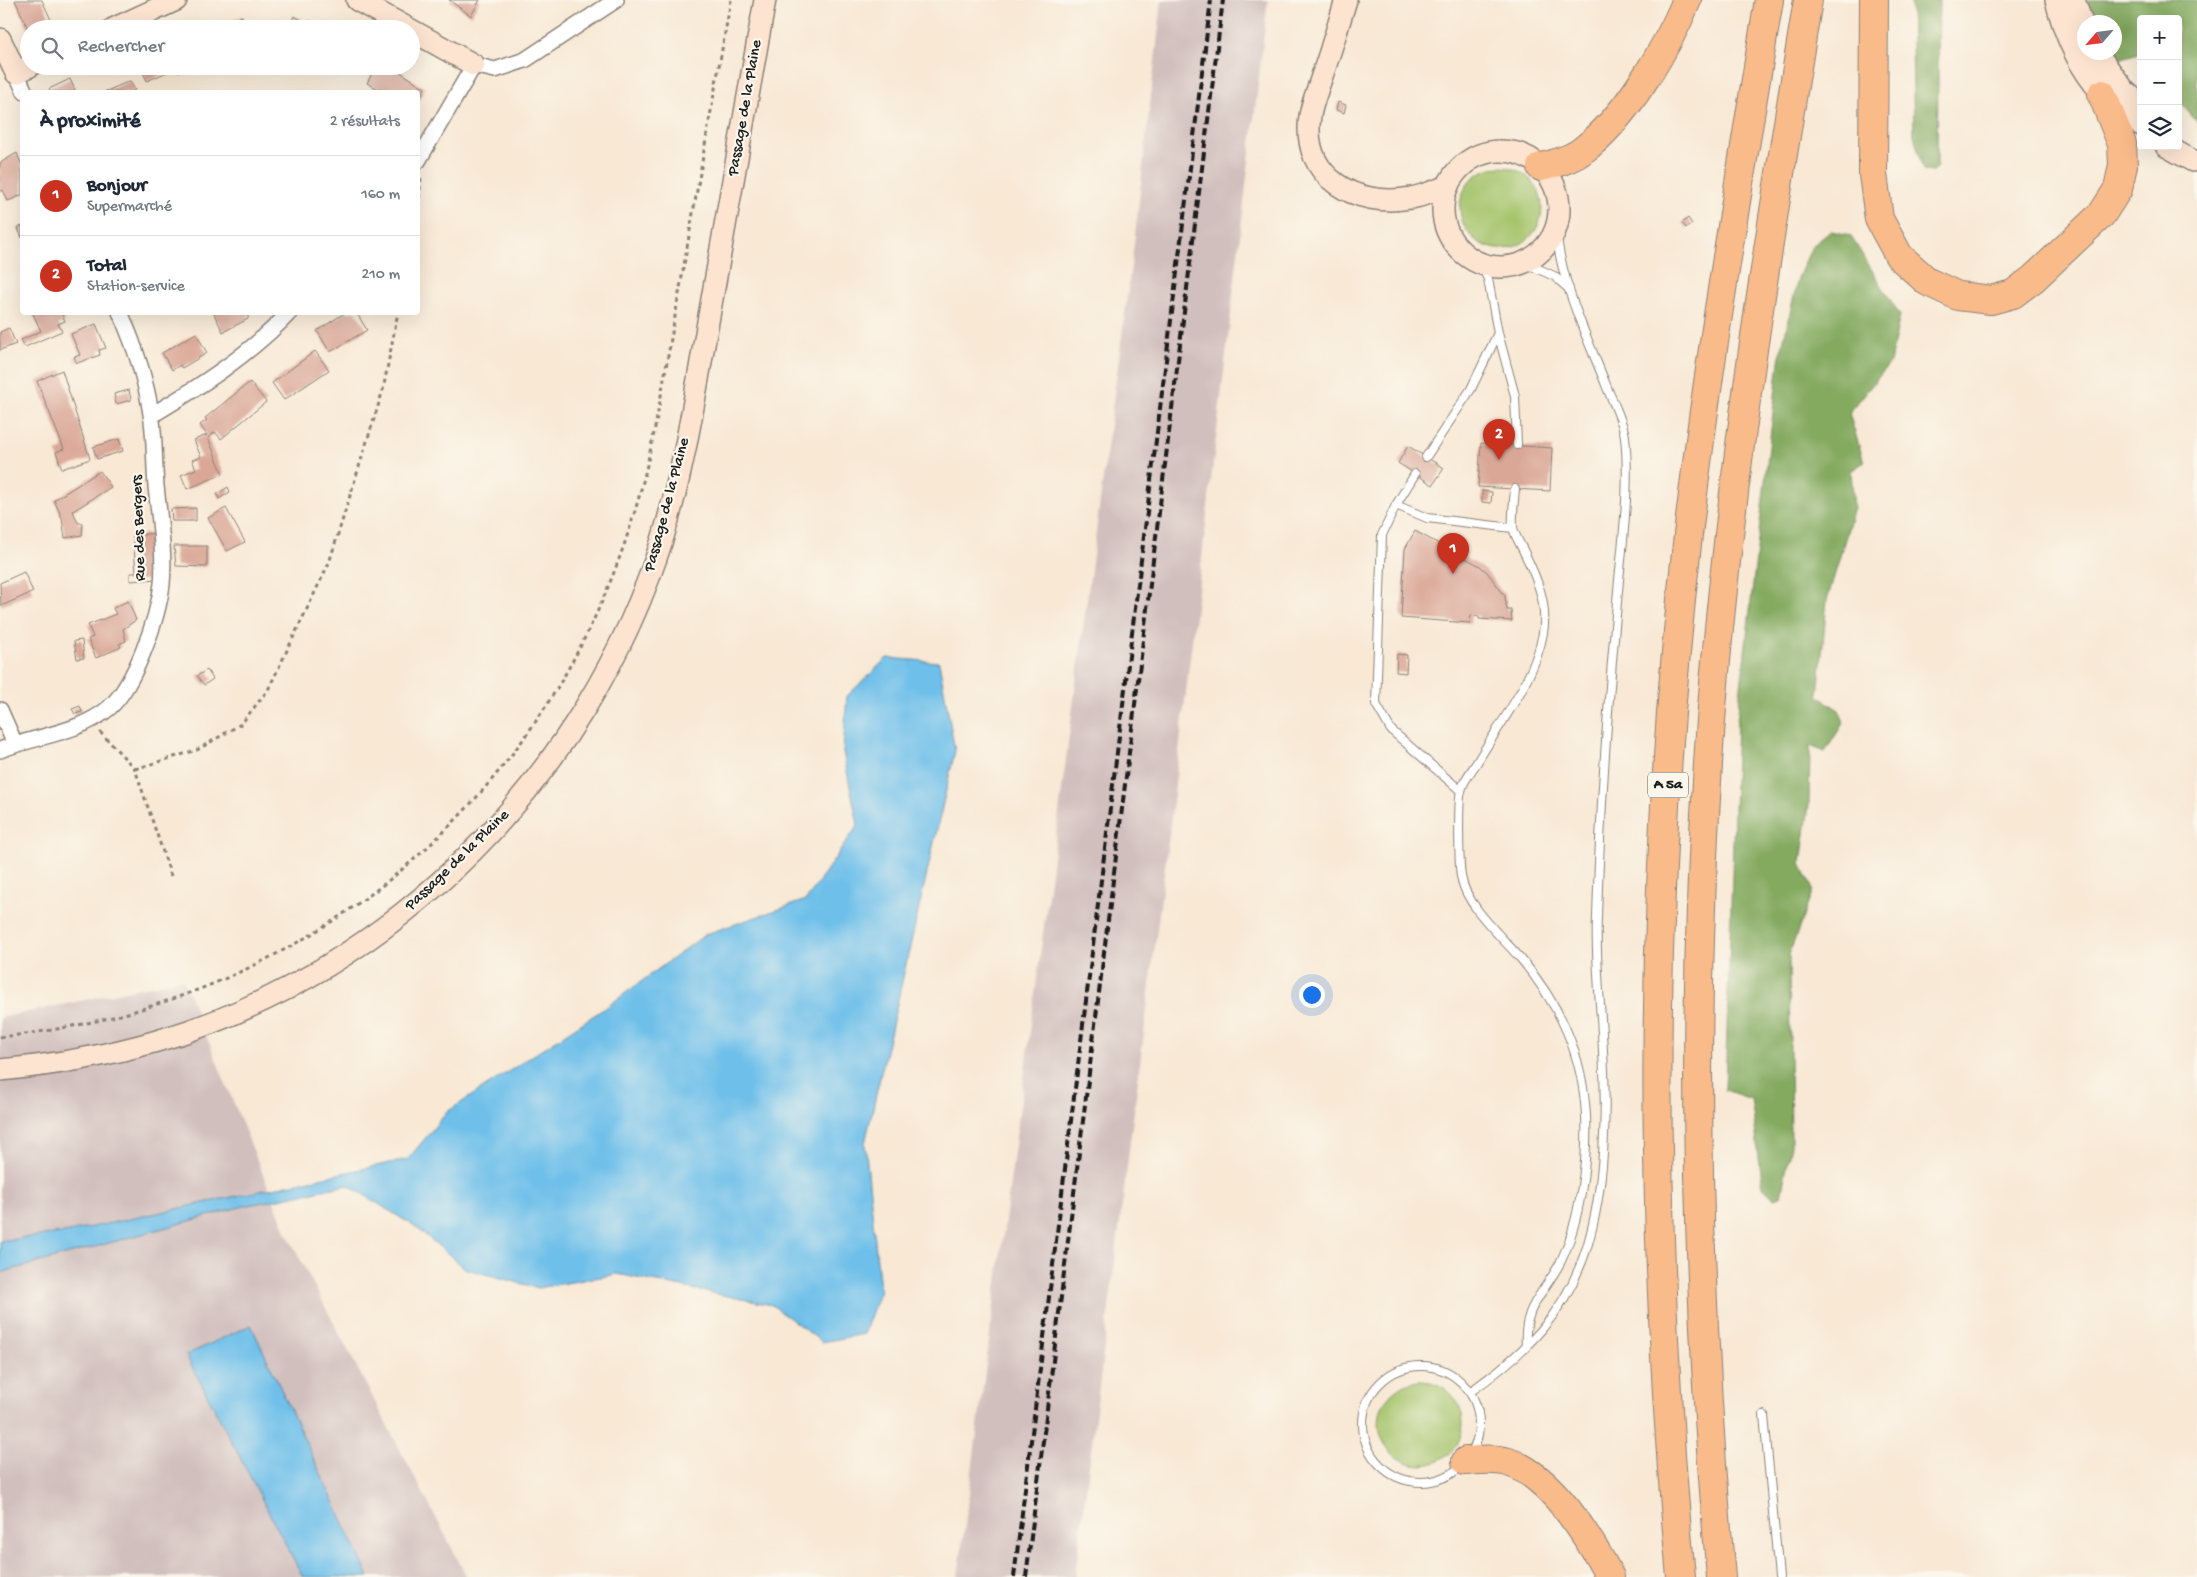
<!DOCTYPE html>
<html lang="fr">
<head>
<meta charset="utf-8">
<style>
  :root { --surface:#fff; --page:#f2f2f3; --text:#1f2937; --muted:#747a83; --line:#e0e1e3; --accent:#c8321e }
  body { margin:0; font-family:"Gochi Hand",sans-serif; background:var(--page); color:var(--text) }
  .controls { position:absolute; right:15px; top:15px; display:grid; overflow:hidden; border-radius:5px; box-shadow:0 5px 20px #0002 }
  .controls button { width:45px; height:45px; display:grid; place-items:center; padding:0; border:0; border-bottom:1px solid var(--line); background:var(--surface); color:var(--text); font:25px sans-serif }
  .compass { position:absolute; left:2077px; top:15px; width:45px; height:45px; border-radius:50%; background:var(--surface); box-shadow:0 5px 20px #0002; rotate:242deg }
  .you { position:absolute; left:1311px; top:994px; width:18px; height:18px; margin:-12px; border:4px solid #fff; border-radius:50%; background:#1a73e8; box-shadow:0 0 0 8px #1a73e833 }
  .badge { display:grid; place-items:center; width:32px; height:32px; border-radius:50%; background:var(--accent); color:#fff; font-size:16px; font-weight:700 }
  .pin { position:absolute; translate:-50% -41px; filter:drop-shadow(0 1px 2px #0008) }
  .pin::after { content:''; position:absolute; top:26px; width:18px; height:15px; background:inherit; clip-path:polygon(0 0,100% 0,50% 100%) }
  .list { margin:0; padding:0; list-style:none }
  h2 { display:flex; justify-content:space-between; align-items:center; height:65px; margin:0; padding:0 20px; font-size:21px }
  h2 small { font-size:16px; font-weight:400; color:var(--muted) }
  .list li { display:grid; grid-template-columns:32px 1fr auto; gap:15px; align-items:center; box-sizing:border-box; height:80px; padding:0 20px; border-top:1px solid var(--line) }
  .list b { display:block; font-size:19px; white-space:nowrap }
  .list p { margin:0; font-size:16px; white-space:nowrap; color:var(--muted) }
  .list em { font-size:16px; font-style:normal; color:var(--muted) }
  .icon { flex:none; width:28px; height:28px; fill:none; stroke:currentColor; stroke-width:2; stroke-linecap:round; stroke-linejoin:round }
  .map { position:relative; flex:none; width:2197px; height:1577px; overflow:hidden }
  .search { position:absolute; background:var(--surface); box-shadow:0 5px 20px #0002; left:20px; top:20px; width:400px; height:55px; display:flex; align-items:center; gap:12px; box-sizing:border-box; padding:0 18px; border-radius:28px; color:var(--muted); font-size:19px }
  .panel { position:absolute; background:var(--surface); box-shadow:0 5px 20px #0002; left:20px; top:90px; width:400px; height:225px; border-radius:5px }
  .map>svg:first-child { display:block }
  .industrial { fill:#d1bfbd }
  .green { fill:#a5c46c; stroke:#607044 }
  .forest { fill:#84aa60; stroke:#50633e }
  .water { fill:#6ebfea; stroke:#456e83 }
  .building { fill:#daa797 }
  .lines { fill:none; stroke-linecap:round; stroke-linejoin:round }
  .lane-casing { stroke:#8a8278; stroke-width:10 }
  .street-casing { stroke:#8a8278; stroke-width:18 }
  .secondary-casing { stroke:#8a8278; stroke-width:24 }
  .highway-casing { stroke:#8a8278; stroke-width:30 }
  .path { stroke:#8a8278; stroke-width:3; stroke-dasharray:4 4; stroke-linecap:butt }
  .lane { stroke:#fff; stroke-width:8 }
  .street { stroke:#fff; stroke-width:15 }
  .secondary { stroke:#fde4d1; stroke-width:21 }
  .highway { stroke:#fabb8b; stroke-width:28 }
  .rail { stroke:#1c1c1c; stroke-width:4; stroke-dasharray:8 4; stroke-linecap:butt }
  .labels { text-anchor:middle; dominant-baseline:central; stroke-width:4.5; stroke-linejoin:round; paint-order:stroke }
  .shield { fill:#fbf7ec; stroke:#5f5e5a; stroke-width:1 }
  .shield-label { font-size:15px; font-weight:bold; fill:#1c1c1c }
  .street-label { font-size:16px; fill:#1c1c1c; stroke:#fbf7ec }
</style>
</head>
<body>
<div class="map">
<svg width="2197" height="1577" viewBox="0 0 2197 1577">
  <rect width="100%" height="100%" fill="#fbf7ec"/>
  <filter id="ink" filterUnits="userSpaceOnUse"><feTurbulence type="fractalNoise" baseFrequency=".02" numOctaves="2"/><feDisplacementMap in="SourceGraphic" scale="10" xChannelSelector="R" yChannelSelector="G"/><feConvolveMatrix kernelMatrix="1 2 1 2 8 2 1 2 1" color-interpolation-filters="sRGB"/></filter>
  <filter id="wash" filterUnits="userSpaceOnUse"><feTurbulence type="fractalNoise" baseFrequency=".0096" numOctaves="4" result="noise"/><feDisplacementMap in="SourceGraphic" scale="20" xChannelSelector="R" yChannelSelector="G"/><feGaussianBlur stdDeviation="1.12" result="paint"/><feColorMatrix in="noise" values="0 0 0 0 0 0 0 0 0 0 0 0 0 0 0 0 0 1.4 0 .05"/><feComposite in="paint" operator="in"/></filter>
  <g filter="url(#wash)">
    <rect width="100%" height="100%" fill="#f8e8d4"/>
    <!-- industrial -->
    <g class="industrial">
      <polygon points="1162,0 1268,0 1170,827 1075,1577 958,1577 1134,244"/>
      <polygon points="183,979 289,1238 467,1577 0,1577 0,1018"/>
    </g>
    <!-- green -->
    <g class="green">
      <circle cx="1501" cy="208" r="41"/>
      <circle cx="1421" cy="1423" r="42"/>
    </g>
    <!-- forest -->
    <g class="forest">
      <polygon points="1911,0 1939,0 1937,167 1931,172 1923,170 1914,135"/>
      <polygon points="2087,0 2197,0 2197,122 2178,100 2178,19 2141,19 2141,56 2138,53 2113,61 2108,53 2114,52 2114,22 2089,22"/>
      <polygon points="1831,231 1850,235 1900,315 1890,363 1849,413 1864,462 1851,471 1854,508 1827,601 1818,696 1839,710 1844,722 1825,752 1810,746 1809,805 1801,863 1813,890 1789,955 1791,1145 1781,1196 1774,1198 1763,1188 1751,1099 1725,1090 1737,721 1779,361 1798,278 1812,246"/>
    </g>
    <!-- water -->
    <g class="water">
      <polygon points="887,658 939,662 955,751 865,1143 880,1290 864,1334 822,1342 772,1305 617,1274 538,1288 466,1269 417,1228 348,1185 244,1206 0,1273 0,1241 69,1232 408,1159 447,1112 608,1006 706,934 806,900 858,825 843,752 847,696"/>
      <polygon points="251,1325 369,1577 303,1577 186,1355"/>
    </g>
    <g id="blocks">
      <!-- building -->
      <g class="building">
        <polygon points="15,0 42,0 55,29 28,29"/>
        <polygon points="449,0 480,0 471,16"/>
        <polygon points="242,16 248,29 214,29"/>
        <polygon points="294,16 308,23 309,20 324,29 287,29"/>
        <polygon points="140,66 190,66 178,72 176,68 147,81"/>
        <polygon points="376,66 391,66 425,88 418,103 418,92 384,92 367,83"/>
        <polygon points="70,79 76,92 51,92 49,89"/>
        <polygon points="130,81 135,90 130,92 104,92"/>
        <polygon points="1338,102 1346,105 1344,113 1336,110"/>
        <polygon points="17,153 22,166 22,195 8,201 3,190 0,192 0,163"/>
        <polygon points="1688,218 1692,224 1686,228 1682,223"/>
        <polygon points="22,226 22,238 18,228"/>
        <polygon points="32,312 61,312 65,321 58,324 62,331 25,347 21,340 41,331"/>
        <polygon points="213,312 253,312 248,315 248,319 223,332"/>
        <polygon points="346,312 356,312 367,330 330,352 317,331"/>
        <polygon points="96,324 106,348 99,350 100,355 77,363 74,357 80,355 71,334"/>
        <polygon points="9,328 16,344 0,350 0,332"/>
        <polygon points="196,333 207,353 182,368 180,365 172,370 162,353"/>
        <polygon points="315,351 329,370 284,400 272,383"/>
        <polygon points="62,370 90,459 62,469 56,452 64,449 37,381"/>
        <polygon points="250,382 266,402 221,439 215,432 208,438 223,474 187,489 181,475 196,469 192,460 201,457 194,440 207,435 200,425 207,420 205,418"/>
        <polygon points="129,390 131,400 116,404 114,394"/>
        <polygon points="119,439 123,451 97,459 93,447"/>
        <polygon points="1481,443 1552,448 1550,491 1478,487"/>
        <polygon points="1408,446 1444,468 1433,485 1398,463"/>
        <polygon points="100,471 111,487 73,511 78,523 83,523 82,535 65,538 62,518 54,500"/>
        <polygon points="228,487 230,492 219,499 217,494"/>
        <polygon points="1482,491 1492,492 1491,503 1482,502"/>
        <polygon points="196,508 196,521 172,521 171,509"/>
        <polygon points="226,508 245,542 227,551 208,518"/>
        <polygon points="1415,531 1480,566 1487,572 1505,596 1507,610 1511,610 1512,621 1479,619 1479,616 1471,615 1470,623 1401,618 1405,549"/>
        <polygon points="155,533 157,579 130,581 130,573 136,573 133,536"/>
        <polygon points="174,546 207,546 207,567 176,566"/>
        <polygon points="24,572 33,592 1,606 0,583"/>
        <polygon points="128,601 136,620 123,629 126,641 119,644 121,647 96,658 88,639 93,637 88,625 116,614 113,608"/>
        <polygon points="82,640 84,658 77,659 74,641"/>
        <polygon points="1397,654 1407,655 1406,673 1396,672"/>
        <polygon points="207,670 213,679 204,685 197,676"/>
        <polygon points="80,706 82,712 75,714 72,709"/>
      </g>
    </g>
  </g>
  <g filter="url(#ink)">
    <use href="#blocks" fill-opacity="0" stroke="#8a8278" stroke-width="1"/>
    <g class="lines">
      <defs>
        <g id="lane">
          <polyline points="1523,262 1554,276 1569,289"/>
          <polyline points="1480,263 1488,279 1498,333 1515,396 1517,445"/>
          <polyline points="1426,457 1471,389 1498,333"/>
          <polyline points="1415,474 1396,505 1382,535 1376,704 1391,730 1461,791"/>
          <path d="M1515,489C1514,501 1512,515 1513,527C1514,535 1521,545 1524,552C1537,578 1548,604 1543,633C1535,679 1502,720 1479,759C1474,768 1463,780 1461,791C1458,801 1459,864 1461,876C1465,905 1502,937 1521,959C1560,1005 1583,1055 1586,1116C1588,1160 1580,1223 1560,1263C1542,1297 1523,1305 1526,1348"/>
          <polyline points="1396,505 1427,518 1513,528"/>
          <circle cx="1421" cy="1424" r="58"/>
          <path d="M1470,1392C1525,1353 1566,1314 1587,1247C1605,1188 1607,1113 1603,1051C1601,1006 1595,962 1597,916C1600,816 1607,715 1616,615C1620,557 1631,495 1625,437C1623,420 1612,401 1606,385C1586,334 1560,282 1556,227"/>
          <polyline points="1764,1415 1779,1577"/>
        </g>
        <g id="street">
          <polyline points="16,73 25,92"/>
          <polyline points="418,161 474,65 495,70 525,60 616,0"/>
          <path d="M152,415C201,386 250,354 290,312"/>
          <polyline points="0,710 15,744"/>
          <path d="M0,750C35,736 80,733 109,708C135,685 158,618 162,584C165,553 159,516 156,486C154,462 155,437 151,414C146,380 134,344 120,312"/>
        </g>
        <g id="secondary">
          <polyline points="357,0 409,29"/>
          <path d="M1346,0C1338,25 1331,51 1322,76C1318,89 1312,103 1310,116C1301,178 1356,208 1411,198C1424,196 1436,190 1448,186"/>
          <path d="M2056,0C2064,33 2079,68 2102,93C2112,106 2128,115 2141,125"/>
          <polyline points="2074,0 2084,29"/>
          <polyline points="113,29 176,0"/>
          <polyline points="411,30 474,65"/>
          <polyline points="0,39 16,73 30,66"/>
          <polyline points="2096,52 2125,91 2141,105"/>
          <polyline points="2166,146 2193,161"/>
          <circle cx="1501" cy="209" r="58"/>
          <path d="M0,1070C53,1065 106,1056 157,1041C397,971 589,773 663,537C685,465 696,389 709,316C728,210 747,105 765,0"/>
        </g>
        <g id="highway">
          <polyline points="1874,0 1873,174 1879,219 1899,256 1928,282 1958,296 1991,300 2013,294 2033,279 2102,214 2118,189 2123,165 2122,144 2102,94"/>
          <path d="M1541,167C1554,164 1572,159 1583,150C1625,119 1667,48 1687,0"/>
          <path d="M1466,1461C1479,1460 1495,1458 1508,1462C1551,1475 1590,1539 1610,1577"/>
          <path d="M1681,1577C1649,1231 1648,881 1688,535C1709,356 1740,178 1769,0"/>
          <path d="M1721,1577C1696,1296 1690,1015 1710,734C1728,487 1768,244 1808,0"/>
        </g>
      </defs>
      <!-- lane casing -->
      <use href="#lane" class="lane-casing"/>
      <!-- street casing -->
      <use href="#street" class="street-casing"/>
      <!-- secondary casing -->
      <use href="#secondary" class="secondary-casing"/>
      <!-- highway casing -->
      <use href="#highway" class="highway-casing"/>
      <!-- path -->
      <g class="path">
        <polyline points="418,214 421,175"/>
        <polyline points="100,732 135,769 171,876"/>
        <polyline points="135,769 197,750 241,724 268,690 329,563 383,390 398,312"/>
        <path d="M0,1037C299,1006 540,811 631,524C653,455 663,381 676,311C694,207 712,104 731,0"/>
      </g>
      <!-- lane -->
      <use href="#lane" class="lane"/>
      <!-- street -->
      <use href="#street" class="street"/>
      <!-- secondary -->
      <use href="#secondary" class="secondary"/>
      <!-- highway -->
      <use href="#highway" class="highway"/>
      <!-- rail -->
      <g class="rail">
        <polyline points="1014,1577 1211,0"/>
        <polyline points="1026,1577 1223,0"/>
      </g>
    </g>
  </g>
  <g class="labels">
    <!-- shield labels -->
    <rect class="shield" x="1648" y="772.5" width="40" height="25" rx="4"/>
    <g class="shield-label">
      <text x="1668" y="785">A 5a</text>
    </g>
    <!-- street labels -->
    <g class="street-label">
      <text transform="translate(746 108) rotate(-80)">Passage de la Plaine</text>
      <text transform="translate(668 505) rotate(-75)">Passage de la Plaine</text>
      <text transform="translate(140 528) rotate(-92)">Rue des Bergers</text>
      <text transform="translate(458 861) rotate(-44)">Passage de la Plaine</text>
    </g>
  </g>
</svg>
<div class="controls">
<button>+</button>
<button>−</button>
<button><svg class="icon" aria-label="layers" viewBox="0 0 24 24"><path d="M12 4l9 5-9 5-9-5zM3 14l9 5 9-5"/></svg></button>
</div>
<svg class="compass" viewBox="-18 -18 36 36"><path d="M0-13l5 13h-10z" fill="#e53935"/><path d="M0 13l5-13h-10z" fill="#747a83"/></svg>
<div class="you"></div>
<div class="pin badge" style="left:1453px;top:574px">1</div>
<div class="pin badge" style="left:1499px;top:460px">2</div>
<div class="search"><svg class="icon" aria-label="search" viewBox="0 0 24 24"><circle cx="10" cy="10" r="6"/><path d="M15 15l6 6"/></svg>Rechercher</div>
<section class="panel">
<h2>À proximité<small>2 résultats</small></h2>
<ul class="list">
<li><span class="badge">1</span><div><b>Bonjour</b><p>Supermarché</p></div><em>160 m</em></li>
<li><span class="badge">2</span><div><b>Total</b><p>Station-service</p></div><em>210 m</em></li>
</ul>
</section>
</div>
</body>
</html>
